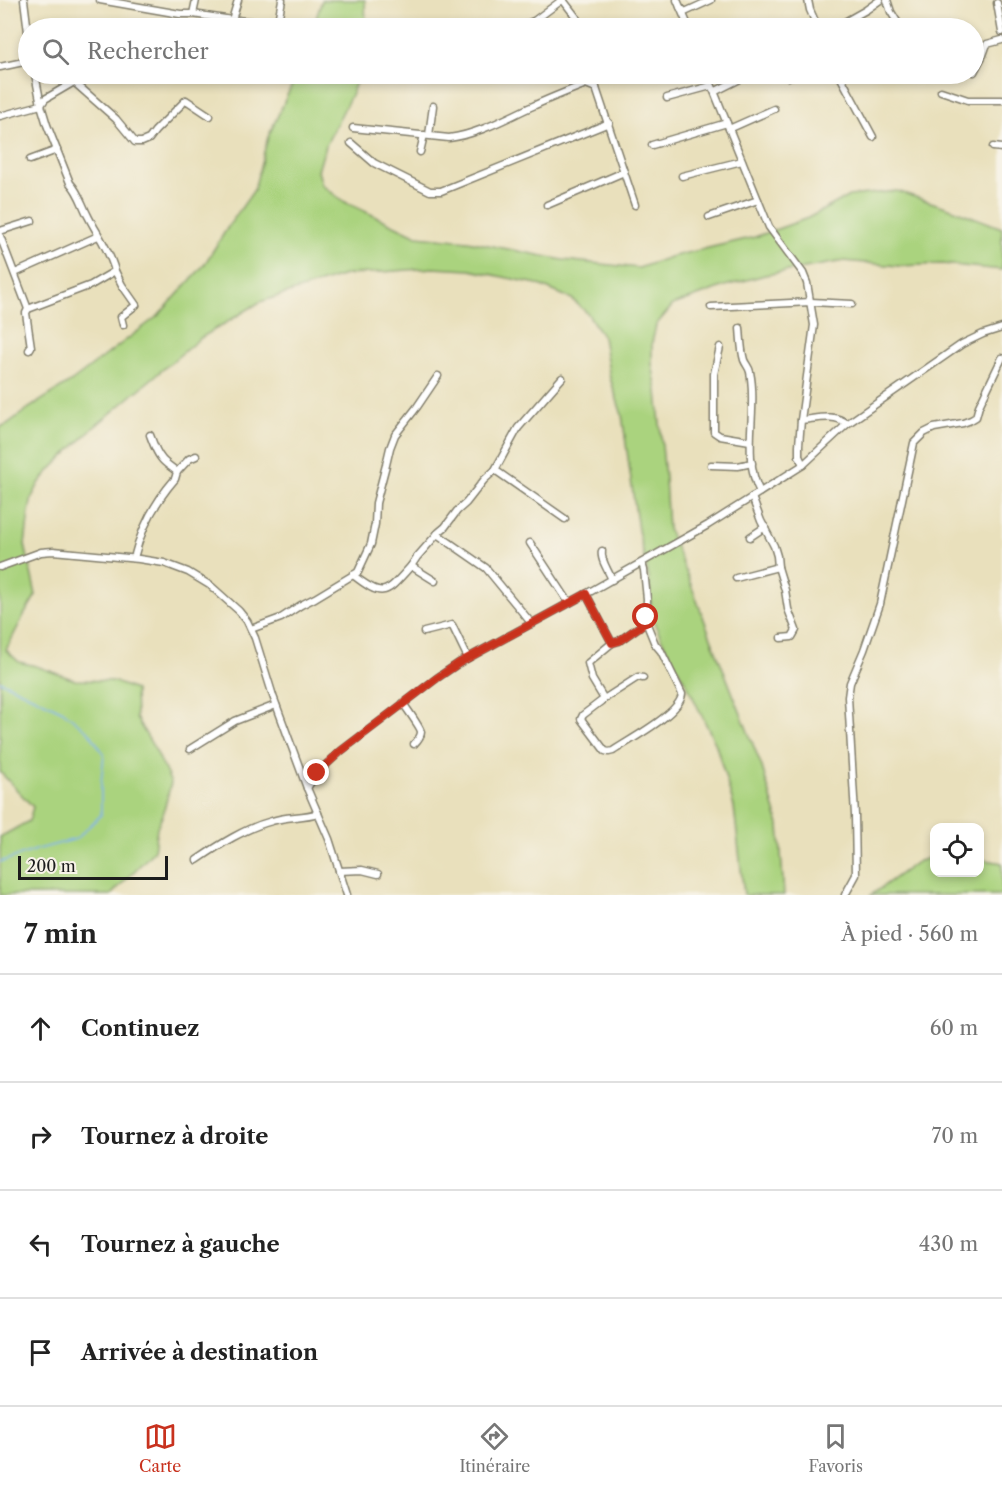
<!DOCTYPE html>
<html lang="fr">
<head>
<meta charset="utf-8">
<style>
  :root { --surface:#fff; --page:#f2f2f2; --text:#222; --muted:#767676; --line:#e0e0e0; --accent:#c8321e }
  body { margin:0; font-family:"Libre Caslon Text",serif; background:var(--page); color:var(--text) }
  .controls { position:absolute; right:18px; bottom:18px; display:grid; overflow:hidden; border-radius:12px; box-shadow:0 3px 9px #0003 }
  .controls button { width:54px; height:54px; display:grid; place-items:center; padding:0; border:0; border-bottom:2px solid var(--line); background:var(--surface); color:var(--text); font:30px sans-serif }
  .scale { position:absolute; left:18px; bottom:15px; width:150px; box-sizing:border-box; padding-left:6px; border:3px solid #1c1c1c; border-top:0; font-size:16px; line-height:21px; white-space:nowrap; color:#1c1c1c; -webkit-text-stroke:4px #f7f3e8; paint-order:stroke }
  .stop { position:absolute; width:18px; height:18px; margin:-14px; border:4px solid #c8321e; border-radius:50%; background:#fff }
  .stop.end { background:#c8321e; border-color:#fff; box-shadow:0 2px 6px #0008 }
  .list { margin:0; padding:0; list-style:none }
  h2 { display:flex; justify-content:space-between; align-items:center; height:78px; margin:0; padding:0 24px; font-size:26px }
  h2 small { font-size:20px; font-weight:400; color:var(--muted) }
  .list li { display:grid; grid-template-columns:39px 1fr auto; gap:18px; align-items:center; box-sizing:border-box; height:108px; padding:0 24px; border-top:2px solid var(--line) }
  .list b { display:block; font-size:22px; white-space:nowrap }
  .list em { font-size:20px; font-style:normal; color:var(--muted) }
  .icon { flex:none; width:33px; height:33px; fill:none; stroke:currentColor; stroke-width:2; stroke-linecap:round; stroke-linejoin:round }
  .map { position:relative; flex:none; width:1002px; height:895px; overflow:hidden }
  .search { position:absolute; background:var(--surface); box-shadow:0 3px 9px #0003; left:18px; right:18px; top:18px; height:66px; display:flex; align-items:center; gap:15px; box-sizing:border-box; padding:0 21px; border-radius:33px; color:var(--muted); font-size:22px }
  .sheet { height:510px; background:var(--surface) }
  nav { display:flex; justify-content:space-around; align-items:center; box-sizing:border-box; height:84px; border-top:2px solid var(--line); background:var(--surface); font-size:16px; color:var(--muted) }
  nav a { display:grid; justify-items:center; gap:3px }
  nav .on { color:var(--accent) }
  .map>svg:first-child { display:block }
  .green { fill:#aad37e; stroke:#63784d; stroke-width:1.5 }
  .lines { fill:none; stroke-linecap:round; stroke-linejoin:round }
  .stream { stroke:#81b3ed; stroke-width:1.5 }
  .street-casing { stroke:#827e6c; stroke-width:9 }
  .street { stroke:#fff; stroke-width:6 }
  .route { stroke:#c8321e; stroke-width:8 }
</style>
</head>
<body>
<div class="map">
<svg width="1002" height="895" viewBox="0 0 1002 895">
  <rect width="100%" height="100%" fill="#f7f3e8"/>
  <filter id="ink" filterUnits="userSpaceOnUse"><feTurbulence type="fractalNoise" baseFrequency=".0167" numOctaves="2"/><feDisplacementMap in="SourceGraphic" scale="12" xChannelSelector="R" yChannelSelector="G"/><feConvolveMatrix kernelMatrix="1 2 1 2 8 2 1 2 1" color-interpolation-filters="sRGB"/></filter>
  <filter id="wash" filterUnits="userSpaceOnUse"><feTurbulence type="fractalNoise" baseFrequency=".008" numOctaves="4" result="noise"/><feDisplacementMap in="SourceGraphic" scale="24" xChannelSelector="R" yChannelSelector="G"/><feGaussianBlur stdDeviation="1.35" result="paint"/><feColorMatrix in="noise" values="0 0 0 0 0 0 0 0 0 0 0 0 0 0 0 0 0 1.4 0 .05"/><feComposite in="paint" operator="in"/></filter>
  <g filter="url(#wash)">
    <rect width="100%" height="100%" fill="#e9e0bc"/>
    <!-- green -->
    <g class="green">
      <polygon points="322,0 365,0 366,28 313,28"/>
      <polygon points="297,74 359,74 352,93 325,147 318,171 322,185 343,201 417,236 468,241 563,260 639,268 670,257 755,237 808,218 849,196 897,191 952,209 1002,228 1002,270 942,264 899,266 844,261 765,275 725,286 673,305 656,325 652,343 652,364 657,391 665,478 668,529 685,569 716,651 762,767 779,825 784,895 744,895 734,807 716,745 688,687 666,648 652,618 649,578 638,530 622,415 610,378 603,337 588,314 572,299 537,284 470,270 433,268 345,275 260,302 199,339 92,429 51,469 40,482 32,497 29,512 25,545 36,595 24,615 6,650 19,662 36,666 75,680 113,681 135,690 136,718 156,751 171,783 163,814 157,828 154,851 111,895 0,895 0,837 29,821 33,807 0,772 0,427 7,424 29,408 72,381 159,315 204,265 228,227 254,190 268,137"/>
      <polygon points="934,856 934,872 980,872 980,859 1002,863 1002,895 871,895 917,862"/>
    </g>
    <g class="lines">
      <!-- stream -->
      <polyline class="stream" points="0,681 63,711 89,732 104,754 101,783 101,815 76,839 39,849 0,862"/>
    </g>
  </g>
  <g filter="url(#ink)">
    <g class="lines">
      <defs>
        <g id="street">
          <polyline points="24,0 28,32"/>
          <polyline points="100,0 180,14 193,14 232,20 260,22 285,21 349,28"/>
          <polyline points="563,0 576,17 581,28"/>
          <polyline points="677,0 689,28"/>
          <polyline points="808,0 810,10 818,28"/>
          <polyline points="887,0 891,12 901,28"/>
          <polyline points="997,3 1002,32"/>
          <polyline points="680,7 685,12 711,0"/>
          <polyline points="193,14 196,0"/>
          <polyline points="232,20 238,0"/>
          <polyline points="278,21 282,0"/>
          <polyline points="237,28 239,20"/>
          <polyline points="517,28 534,21 562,0"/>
          <polyline points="834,28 866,10 880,0"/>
          <polyline points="0,67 28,61"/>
          <polyline points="974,72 983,55 987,44 1002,40"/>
          <path d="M35,74L41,105L47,125L70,183C79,192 82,205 88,216C97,234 110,251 115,271"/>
          <polyline points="593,74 596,88 635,205"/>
          <polyline points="707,74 769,227 803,273 807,283 814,325 801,420 799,445 799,456 803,465"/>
          <polyline points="784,74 788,77 797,74"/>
          <polyline points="839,74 873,137"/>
          <polyline points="713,89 716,91 750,74"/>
          <polyline points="941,91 968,100 1002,100"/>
          <polyline points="667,98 711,86"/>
          <polyline points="0,116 41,105 45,99 74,82 116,119 135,142 142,142 149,139 155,131 186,100 210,116"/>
          <path d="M353,128L449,138C479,134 506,118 533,106C550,98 568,91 586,84L596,88"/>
          <polyline points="729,129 774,109"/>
          <polyline points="429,135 433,106"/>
          <polyline points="351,143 374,163 430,191 441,191 609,123"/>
          <polyline points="652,145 727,123"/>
          <polyline points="993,147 1002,148"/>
          <polyline points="420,152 424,135"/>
          <polyline points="30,160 57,150"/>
          <polyline points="682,176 742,161"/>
          <polyline points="547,205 624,172"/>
          <polyline points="709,217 758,200"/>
          <polyline points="0,231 32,221"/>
          <polyline points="0,236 28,309 91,285 115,271 122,285 136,305 121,317 123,325"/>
          <polyline points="15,273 98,236"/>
          <polyline points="711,307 811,302 852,304"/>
          <polyline points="28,309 26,313 31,347 29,350"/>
          <path d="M740,328C741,339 741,350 744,360C746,365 749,367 750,372C758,411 741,456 760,492"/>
          <polyline points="720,347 714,374 714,432 720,436 750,441"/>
          <path d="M801,420C816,419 835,413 847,424"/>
          <polyline points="711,465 738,466 752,463"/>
          <polyline points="495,470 565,519"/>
          <polyline points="177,472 189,459 196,456"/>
          <polyline points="752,497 761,521 774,546 777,556 778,567 785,590 788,609 796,630 792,637 781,638"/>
          <polyline points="437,534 486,568 532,624"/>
          <polyline points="750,537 765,527"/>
          <polyline points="530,543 566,598 571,602"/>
          <path d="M602,551C600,560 609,571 612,580"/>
          <path d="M134,558C141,529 155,502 175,479L177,472C172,467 165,464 161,458C156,452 153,443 150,435"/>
          <polyline points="411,566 417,557 439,532 445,527 457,511 466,503 484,480 495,470 518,428 562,378"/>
          <polyline points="0,567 41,552 53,551 139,559 164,563 188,572 211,586 239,611 247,621 255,638 273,696 307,788 329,839 347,895"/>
          <path d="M353,575C385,600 386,593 411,566L435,581"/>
          <polyline points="736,578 778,567"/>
          <path d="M586,594L612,643L588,663L592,679L604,699L583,715L581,719L605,751L609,752L613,751C629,740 681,713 682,694L661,651L655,644L646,622L647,599L644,570L642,563"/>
          <polyline points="251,629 281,618 301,605 315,598 358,572 371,544 375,524 376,503 386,465 390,448 395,435 417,407 438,376"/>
          <polyline points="424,632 452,625 468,658"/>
          <polyline points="612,643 619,641 646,622"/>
          <polyline points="604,699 638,677 643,678"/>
          <path d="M403,703C406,708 421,728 421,732C421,737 417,741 414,744"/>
          <polyline points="190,749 235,721 276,705"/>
          <polyline points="307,788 317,773 341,751 437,678 459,663 586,594 708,525 803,465 847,424 962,344 983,334 1002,328"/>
          <path d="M197,860C219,845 245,828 272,821C287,816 303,818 318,813"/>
          <polyline points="339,871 362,870 378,874"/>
          <polyline points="845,895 856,875 855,815 848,697 850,683 864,650 880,604 914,443 924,433 934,428 963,423 971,420 976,417 979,406 1002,358"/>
        </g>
      </defs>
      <!-- street casing -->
      <use href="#street" class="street-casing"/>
      <!-- street -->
      <use href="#street" class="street"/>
    </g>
  </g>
  <g class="lines" filter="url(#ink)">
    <!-- route -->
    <polyline class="route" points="317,773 341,751 437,678 459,663 586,594 612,643 619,641 646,622 646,617"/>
  </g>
</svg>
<div class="controls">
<button><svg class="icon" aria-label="locate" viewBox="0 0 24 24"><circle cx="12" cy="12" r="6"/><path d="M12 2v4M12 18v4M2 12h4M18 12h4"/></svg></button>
</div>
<div class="scale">200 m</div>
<div class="stop" style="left:646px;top:617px"></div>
<div class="stop end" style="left:317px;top:773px"></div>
<div class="search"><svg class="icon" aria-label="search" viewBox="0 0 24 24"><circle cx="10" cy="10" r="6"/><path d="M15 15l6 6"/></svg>Rechercher</div>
</div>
<section class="sheet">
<h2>7 min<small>À pied · 560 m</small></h2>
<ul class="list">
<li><svg class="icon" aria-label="ahead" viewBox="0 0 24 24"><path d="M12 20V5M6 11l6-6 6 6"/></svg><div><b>Continuez</b></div><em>60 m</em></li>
<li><svg class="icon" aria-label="right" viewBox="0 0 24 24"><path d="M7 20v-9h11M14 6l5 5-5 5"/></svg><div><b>Tournez à droite</b></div><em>70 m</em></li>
<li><svg class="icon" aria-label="left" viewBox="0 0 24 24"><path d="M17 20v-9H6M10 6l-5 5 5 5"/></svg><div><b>Tournez à gauche</b></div><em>430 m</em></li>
<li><svg class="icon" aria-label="arrive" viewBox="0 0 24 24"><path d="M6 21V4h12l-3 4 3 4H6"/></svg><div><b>Arrivée à destination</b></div></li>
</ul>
</section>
<nav>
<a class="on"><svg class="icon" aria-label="map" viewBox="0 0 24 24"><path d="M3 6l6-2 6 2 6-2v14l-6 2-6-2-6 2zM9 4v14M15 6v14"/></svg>Carte</a>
<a><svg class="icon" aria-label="directions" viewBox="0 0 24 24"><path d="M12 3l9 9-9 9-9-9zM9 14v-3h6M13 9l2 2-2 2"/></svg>Itinéraire</a>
<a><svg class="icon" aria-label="saved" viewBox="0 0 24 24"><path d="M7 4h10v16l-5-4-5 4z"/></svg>Favoris</a>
</nav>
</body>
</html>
